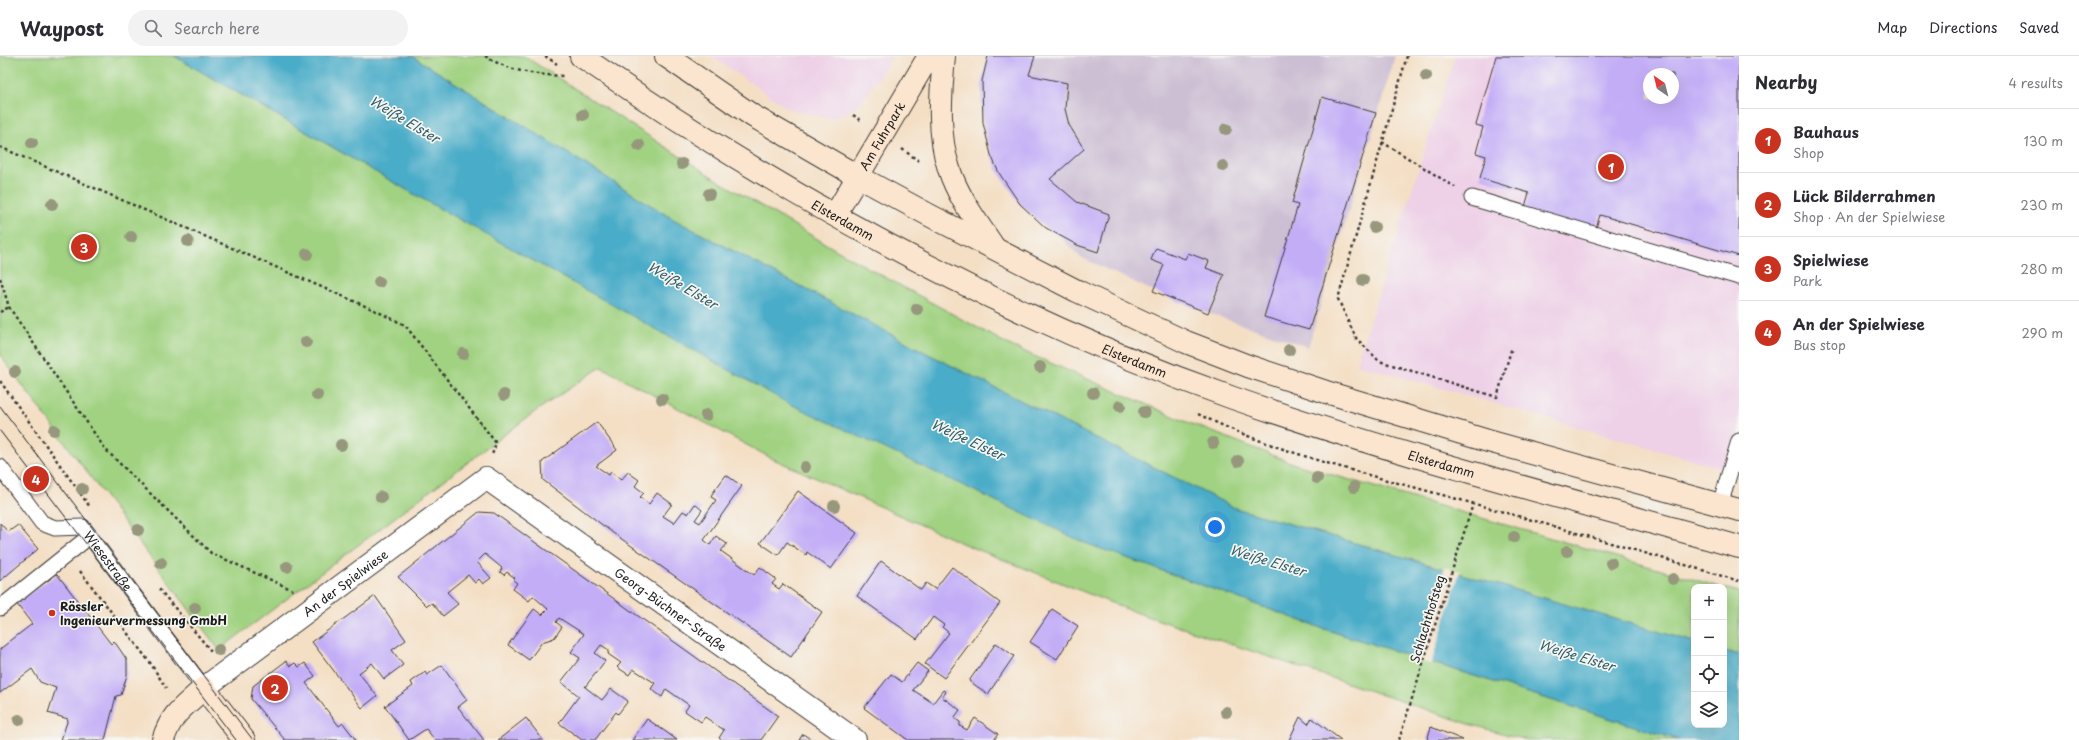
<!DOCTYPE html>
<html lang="en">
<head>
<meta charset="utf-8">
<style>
  :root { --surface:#fff; --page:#f2f2f3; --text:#2b2b33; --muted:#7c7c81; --line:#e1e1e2; --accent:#c8321e }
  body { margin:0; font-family:"Playpen Sans",sans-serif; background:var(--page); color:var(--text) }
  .controls { position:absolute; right:12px; bottom:12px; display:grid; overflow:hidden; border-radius:8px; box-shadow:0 4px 16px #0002 }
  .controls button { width:36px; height:36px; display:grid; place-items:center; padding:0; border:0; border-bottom:1px solid var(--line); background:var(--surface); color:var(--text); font:20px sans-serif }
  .compass { position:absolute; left:1643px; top:12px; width:36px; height:36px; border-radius:50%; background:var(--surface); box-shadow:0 4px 16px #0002; rotate:325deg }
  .you { position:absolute; left:1215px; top:471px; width:14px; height:14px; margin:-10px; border:3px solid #fff; border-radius:50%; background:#1a73e8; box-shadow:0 0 0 6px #1a73e833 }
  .badge { display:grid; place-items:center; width:26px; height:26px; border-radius:50%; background:var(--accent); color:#fff; font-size:13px; font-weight:700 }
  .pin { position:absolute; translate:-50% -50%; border:2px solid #fff; box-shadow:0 1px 4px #0006 }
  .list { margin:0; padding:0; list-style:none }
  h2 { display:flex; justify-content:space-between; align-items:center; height:52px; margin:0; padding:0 16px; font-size:17px }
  h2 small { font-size:13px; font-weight:400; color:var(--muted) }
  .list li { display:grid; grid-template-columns:26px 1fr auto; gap:12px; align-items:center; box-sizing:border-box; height:64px; padding:0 16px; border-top:1px solid var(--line) }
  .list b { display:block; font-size:15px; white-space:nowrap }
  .list p { margin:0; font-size:13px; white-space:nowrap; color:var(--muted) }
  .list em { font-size:13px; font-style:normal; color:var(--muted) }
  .icon { flex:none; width:22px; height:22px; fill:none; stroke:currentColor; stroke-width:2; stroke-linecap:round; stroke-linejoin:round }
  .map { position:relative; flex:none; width:1739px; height:684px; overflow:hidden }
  header { display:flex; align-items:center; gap:24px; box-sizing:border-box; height:56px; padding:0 20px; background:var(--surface); border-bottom:1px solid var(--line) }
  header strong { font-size:19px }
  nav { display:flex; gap:22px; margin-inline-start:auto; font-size:14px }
  .search { width:280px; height:36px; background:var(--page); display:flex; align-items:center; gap:10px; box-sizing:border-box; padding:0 14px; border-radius:22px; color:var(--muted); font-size:15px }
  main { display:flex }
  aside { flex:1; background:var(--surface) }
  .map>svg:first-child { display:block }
  .built { fill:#eed0e7; fill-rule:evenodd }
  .industrial { fill:#ccbed3 }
  .green { fill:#a0d281; stroke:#5e774e }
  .water { fill:#48acc8; stroke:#326472 }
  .pier { fill:#f4dfc5 }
  .building { fill:#c3adf7; fill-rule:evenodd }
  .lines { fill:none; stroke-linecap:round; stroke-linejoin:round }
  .lane-casing { stroke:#3c3935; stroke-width:17 }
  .street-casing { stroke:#3c3935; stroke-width:24 }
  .secondary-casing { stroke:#3c3935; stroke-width:24 }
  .path { stroke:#3c3935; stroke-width:2.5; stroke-dasharray:3 3; stroke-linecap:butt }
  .lane { stroke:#fff; stroke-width:15 }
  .street { stroke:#fff; stroke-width:22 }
  .secondary { stroke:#fbe5cf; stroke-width:22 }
  .tram { stroke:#1c1c1c; stroke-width:1 }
  .tree { fill:#96977b }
  .poi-dot { fill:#c8321e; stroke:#f6f6f2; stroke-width:1.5 }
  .labels { text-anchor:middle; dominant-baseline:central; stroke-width:3.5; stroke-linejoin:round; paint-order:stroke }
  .street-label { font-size:12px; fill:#1c1c1c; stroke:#f6f6f2 }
  .poi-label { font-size:12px; font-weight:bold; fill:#1c1c1c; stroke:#f6f6f2; text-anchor:start }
  .water-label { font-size:13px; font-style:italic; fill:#305d69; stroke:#f6f6f2 }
</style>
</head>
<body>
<header>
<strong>Waypost</strong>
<div class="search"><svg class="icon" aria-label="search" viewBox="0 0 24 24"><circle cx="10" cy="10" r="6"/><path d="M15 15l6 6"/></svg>Search here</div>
<nav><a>Map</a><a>Directions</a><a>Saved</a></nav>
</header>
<main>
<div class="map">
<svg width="1739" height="684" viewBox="0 0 1739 684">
  <rect width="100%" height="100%" fill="#f6f6f2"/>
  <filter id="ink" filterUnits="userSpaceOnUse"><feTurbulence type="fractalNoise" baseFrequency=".025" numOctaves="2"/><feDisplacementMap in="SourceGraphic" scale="8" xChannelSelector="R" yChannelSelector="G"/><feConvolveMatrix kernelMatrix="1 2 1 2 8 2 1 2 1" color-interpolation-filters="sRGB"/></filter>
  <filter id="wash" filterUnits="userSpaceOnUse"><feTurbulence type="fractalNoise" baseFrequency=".012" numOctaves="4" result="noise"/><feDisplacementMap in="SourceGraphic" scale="16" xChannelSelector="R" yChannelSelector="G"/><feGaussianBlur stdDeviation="0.9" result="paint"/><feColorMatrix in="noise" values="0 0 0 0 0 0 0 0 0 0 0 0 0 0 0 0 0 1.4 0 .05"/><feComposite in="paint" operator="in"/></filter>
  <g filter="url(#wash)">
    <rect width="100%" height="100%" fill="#f4dfc5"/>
    <!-- built -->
    <g class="built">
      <polygon points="711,0 892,0 881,19 857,51 841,60 826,62 789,53"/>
      <path d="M1455,0H1739V417L1356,308ZM1649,18H1673V42H1649Z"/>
    </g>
    <!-- industrial -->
    <polygon class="industrial" points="988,0 1395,0 1308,291 1208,257 1153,235 1080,201 1058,179 1033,160 1020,148 999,117 986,83 981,44 982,25"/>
    <!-- green -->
    <g class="green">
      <polygon points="0,0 174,0 412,137 547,212 1085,487 1324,573 1679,684 1527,684 1472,669 1129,554 964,488 771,402 601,311 536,355 219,594 0,299"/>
      <polygon points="412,0 524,0 717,124 850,202 1011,290 1187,366 1295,408 1720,531 1694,531 1694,586 1235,452 936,302 673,163"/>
      <polygon points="1724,532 1739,536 1739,599 1724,595"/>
    </g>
    <!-- water -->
    <polygon class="water" points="174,0 412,0 673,163 936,302 1235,452 1694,586 1694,669 1724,669 1724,595 1739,599 1739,684 1679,684 1324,573 1085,487 786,346 412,137"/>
    <!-- pier -->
    <polygon class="pier" points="1445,511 1460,515 1431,608 1416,604"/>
    <g id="blocks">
      <!-- building -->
      <g class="building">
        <polygon points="988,0 1035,0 1029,19 1067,27 1065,53 1069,69 1084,93 1050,123 1077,146 1109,158 1098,196 1077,189 1046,172 1020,148 999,117 991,99 983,67 982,25"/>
        <path d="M1496,0H1739V200L1600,159L1595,175L1524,154L1529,137L1480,122L1486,100L1476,97L1483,71L1476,69ZM1649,18H1673V42H1649Z"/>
        <polygon points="1322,41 1376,57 1309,274 1264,261 1298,149 1292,147"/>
        <polygon points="1156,192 1185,203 1188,197 1209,205 1206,212 1224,219 1208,257 1153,235 1164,209 1151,204"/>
        <polygon points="597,366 617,394 596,410 609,419 611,416 621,424 628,416 639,424 635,430 644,437 640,441 649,448 657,437 672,448 663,460 674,467 683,455 688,458 695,448 702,454 695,464 700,467 716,444 711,441 712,438 726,419 742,430 704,484 710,489 716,480 727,488 721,495 754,519 760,511 776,523 772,528 779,533 783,528 822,556 791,601 613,477 543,424 542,406"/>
        <polygon points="798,435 857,477 831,513 807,496 806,499 787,486 778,499 760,487"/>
        <polygon points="479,456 494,457 778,660 761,684 722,684 719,682 724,674 705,661 701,666 685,655 689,649 666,633 662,641 651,633 655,627 633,613 629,619 617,611 621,607 608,598 609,594 601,589 595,597 605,605 585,631 602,644 611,633 628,645 618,658 616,656 595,684 582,684 559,667 579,640 561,626 580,602 571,596 584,578 559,562 556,566 562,571 554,582 542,586 529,604 508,589 534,553 542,559 548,553 533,540 529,545 513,533 517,527 513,524 515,522 507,516 504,519 500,516 502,512 485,498 477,506 491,522 483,528 479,523 475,527 468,519 447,536 458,548 443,560 432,547 427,550 398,521"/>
        <polygon points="0,467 8,476 18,469 38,493 0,525"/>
        <polygon points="881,505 921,534 926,527 935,533 952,511 1000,547 944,622 925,608 949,577 942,571 944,569 933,561 917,583 857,540"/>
        <polygon points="57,518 111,588 114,585 127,604 127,619 121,639 116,640 105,684 61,684 68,663 48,657 56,632 40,626 32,613 0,637 0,593 32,568 16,547"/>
        <polygon points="375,540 406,584 392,594 403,609 384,623 372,607 359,617 377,640 362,652 312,586"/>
        <polygon points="1052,553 1078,570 1057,603 1030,586"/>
        <polygon points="996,587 1014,600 988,638 969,625"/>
        <polygon points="286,605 290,610 295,607 299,611 305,607 315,620 306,627 339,670 343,667 356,684 285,684 251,643 253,630"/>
        <polygon points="917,607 928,615 913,634 933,647 943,634 946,636 942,641 960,654 954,662 960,666 960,670 967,674 975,662 998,678 994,684 908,684 864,652 891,618 902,626"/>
        <polygon points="442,609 467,644 458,651 484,684 435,684 426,673 409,684 385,650 413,630 411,626 425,616 427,619"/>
        <polygon points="1300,661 1308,668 1312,662 1341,684 1289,684"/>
        <polygon points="526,662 543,684 498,684"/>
        <polygon points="647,663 666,676 677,684 632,684"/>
        <polygon points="1431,671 1463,684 1427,684"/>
        <polygon points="803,678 812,684 799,684"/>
      </g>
    </g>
  </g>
  <g filter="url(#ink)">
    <use href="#blocks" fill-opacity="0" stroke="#3c3935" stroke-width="1"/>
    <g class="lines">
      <defs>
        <g id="lane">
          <polyline points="1472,142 1739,221"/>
          <path id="s1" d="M0,411L42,467L55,472L83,471L204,632"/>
          <polyline points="1720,449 1739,385"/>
          <polyline points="0,552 90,480"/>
        </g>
        <g id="street">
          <path id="s2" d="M204,632L486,422L855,684"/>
        </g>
        <g id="secondary">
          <path id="s3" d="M581,0C783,140 1000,260 1233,342C1399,400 1570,443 1739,491"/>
          <polyline points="666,0 753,60 857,120 929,159 1077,235 1186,286 1248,310 1326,336 1488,385 1739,454"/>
          <path d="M944,0C941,36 937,78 949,113C958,141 977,166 993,190"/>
          <path id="s4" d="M835,159L929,0"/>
          <path d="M163,684C172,656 184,651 204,632L244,684"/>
        </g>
      </defs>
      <!-- lane casing -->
      <use href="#lane" class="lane-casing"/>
      <!-- street casing -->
      <use href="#street" class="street-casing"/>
      <!-- secondary casing -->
      <use href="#secondary" class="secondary-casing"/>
      <!-- path -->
      <g class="path">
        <path d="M485,0C510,16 537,19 565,20"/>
        <polyline points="545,0 557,8"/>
        <polyline points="1407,0 1338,243 1356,282 1379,305 1497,341 1512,291"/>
        <polyline points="853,59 862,65"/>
        <polyline points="1382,86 1455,131"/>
        <polyline points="0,91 372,253 405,269 496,387 492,399"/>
        <polyline points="902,93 919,105"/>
        <polyline points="0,222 9,251 105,393 211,497 293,534"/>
        <polyline points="0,256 9,251"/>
        <polyline points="0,325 90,451"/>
        <path d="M1198,358C1279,398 1370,419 1457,443C1551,469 1645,497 1739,525"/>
        <polyline points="80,515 151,608 166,632"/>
        <polyline points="159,533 211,595"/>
        <polyline points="1399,684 1473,448"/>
      </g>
      <!-- lane -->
      <use href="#lane" class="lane"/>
      <!-- street -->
      <use href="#street" class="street"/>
      <!-- secondary -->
      <use href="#secondary" class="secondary"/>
      <!-- tram -->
      <g class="tram">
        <polyline points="0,350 253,684"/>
        <polyline points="0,375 236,684"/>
      </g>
    </g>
    <!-- trees -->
    <g class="tree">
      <circle cx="1426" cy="20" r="6"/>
      <circle cx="583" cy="59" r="6"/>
      <circle cx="1226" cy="73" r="6"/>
      <circle cx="32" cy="87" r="6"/>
      <circle cx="639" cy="89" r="6"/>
      <circle cx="682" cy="108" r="6"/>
      <circle cx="1223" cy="110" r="6"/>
      <circle cx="709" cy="138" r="6"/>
      <circle cx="52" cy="148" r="6"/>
      <circle cx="1374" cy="171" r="6"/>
      <circle cx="131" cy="181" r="6"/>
      <circle cx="188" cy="185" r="6"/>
      <circle cx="307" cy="198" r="6"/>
      <circle cx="1363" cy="224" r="6"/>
      <circle cx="379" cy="226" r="6"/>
      <circle cx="917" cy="253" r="6"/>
      <circle cx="306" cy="286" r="6"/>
      <circle cx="1289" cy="294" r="6"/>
      <circle cx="463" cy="298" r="6"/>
      <circle cx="1040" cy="311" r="6"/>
      <circle cx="15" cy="316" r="6"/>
      <circle cx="1093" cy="337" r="6"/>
      <circle cx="317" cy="339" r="6"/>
      <circle cx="504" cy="339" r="6"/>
      <circle cx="662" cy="343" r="6"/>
      <circle cx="1120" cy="350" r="6"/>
      <circle cx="1144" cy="356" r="6"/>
      <circle cx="706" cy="359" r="6"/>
      <circle cx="54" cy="374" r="6"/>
      <circle cx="1213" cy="387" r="6"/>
      <circle cx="341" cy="389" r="6"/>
      <circle cx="1238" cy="405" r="6"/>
      <circle cx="805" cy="411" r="6"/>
      <circle cx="1317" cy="422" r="6"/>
      <circle cx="1354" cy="431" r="6"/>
      <circle cx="82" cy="433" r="6"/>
      <circle cx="381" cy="441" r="6"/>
      <circle cx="834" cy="450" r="6"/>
      <circle cx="138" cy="474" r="6"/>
      <circle cx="1514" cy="481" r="6"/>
      <circle cx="1567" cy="495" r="6"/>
      <circle cx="161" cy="507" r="6"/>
      <circle cx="1611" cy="507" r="6"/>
      <circle cx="287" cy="511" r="6"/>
      <circle cx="1673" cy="523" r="6"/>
      <circle cx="195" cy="552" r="6"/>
      <circle cx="219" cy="594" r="6"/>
      <circle cx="1226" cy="656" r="6"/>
      <circle cx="19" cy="664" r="6"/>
    </g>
  </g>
  <!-- markers -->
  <circle class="poi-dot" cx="52" cy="557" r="4"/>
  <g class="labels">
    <!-- street labels -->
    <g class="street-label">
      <text stroke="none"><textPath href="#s4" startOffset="92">Am Fuhrpark</textPath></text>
      <text stroke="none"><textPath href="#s3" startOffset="309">Elsterdamm</textPath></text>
      <text stroke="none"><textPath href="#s3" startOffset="633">Elsterdamm</textPath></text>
      <text stroke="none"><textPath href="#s3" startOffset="957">Elsterdamm</textPath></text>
      <text stroke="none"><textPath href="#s1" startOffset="154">Wiesestraße</textPath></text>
      <text stroke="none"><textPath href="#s2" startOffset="176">An der Spielwiese</textPath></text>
      <text stroke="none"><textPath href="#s2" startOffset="578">Georg-Büchner-Straße</textPath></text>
      <text transform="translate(1427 563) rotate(-73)">Schlachthofsteg</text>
    </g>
    <!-- poi labels -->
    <g class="poi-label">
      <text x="60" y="550">Rössler<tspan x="60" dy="14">Ingenieurvermessung GmbH</tspan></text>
    </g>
    <!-- water labels -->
    <g class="water-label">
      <text transform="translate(405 63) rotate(31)">Weiße Elster</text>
      <text transform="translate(683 229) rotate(31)">Weiße Elster</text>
      <text transform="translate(968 383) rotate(25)">Weiße Elster</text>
      <text transform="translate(1268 504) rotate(17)">Weiße Elster</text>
      <text transform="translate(1577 599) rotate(17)">Weiße Elster</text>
    </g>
  </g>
</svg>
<div class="controls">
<button>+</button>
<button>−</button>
<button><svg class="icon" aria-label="locate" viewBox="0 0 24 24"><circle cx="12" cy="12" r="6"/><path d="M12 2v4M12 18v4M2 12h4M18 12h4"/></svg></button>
<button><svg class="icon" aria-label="layers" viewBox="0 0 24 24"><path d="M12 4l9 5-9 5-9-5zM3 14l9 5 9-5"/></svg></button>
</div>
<svg class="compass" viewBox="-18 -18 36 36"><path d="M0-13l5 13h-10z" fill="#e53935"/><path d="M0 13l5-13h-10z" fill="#7c7c81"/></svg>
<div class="you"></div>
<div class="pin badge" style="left:1611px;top:111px">1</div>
<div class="pin badge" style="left:275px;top:632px">2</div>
<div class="pin badge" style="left:84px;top:191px">3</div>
<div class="pin badge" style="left:36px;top:423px">4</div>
</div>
<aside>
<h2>Nearby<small>4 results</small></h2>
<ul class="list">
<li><span class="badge">1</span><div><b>Bauhaus</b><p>Shop</p></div><em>130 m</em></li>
<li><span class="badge">2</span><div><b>Lück Bilderrahmen</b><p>Shop · An der Spielwiese</p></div><em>230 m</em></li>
<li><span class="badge">3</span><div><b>Spielwiese</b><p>Park</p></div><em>280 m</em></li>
<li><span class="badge">4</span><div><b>An der Spielwiese</b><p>Bus stop</p></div><em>290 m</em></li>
</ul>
</aside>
</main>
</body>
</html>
